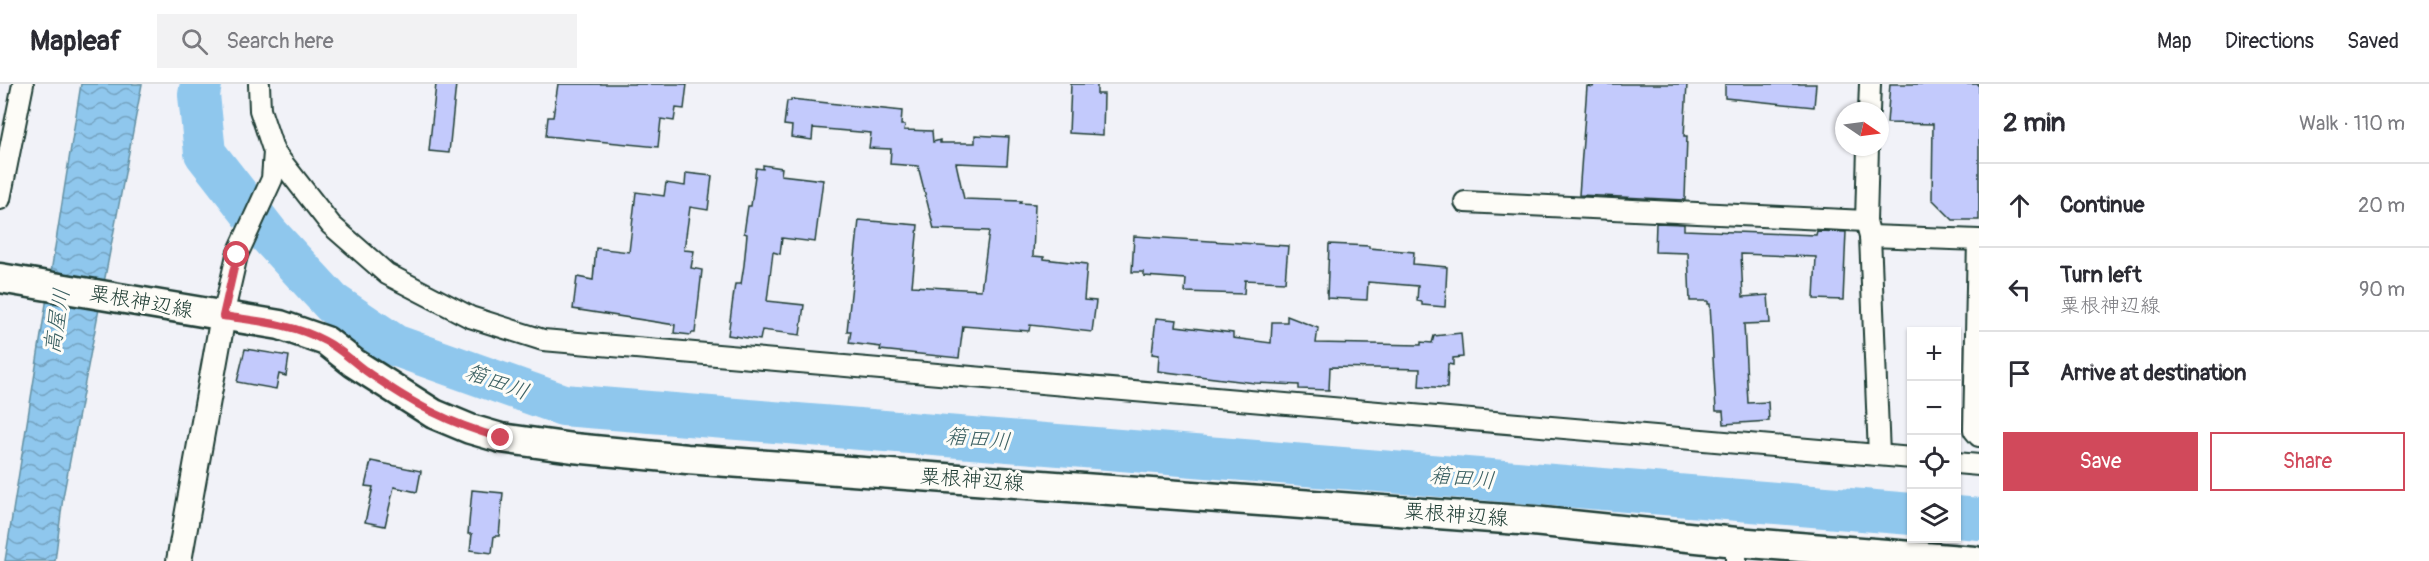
<!DOCTYPE html>
<html lang="en">
<head>
<meta charset="utf-8">
<style>
  :root { --surface:#fff; --page:#f2f2f3; --text:#2b2b33; --muted:#7c7c81; --line:#e1e1e2; --accent:#d1495b }
  body { margin:0; font-family:Pangolin,"Klee One",sans-serif; background:var(--page); color:var(--text) }
  .controls { position:absolute; right:18px; bottom:18px; display:grid; overflow:hidden; border-radius:0px; box-shadow:0 2px 4px #0004 }
  .controls button { width:54px; height:54px; display:grid; place-items:center; padding:0; border:0; border-bottom:2px solid var(--line); background:var(--surface); color:var(--text); font:30px sans-serif }
  .compass { position:absolute; left:1835px; top:18px; width:54px; height:54px; border-radius:50%; background:var(--surface); box-shadow:0 2px 4px #0004; rotate:103deg }
  .stop { position:absolute; width:18px; height:18px; margin:-14px; border:4px solid #d1495b; border-radius:50%; background:#fff }
  .stop.end { background:#d1495b; border-color:#fff; box-shadow:0 2px 6px #0008 }
  .list { margin:0; padding:0; list-style:none }
  h2 { display:flex; justify-content:space-between; align-items:center; height:78px; margin:0; padding:0 24px; font-size:26px }
  h2 small { font-size:20px; font-weight:400; color:var(--muted) }
  .list li { display:grid; grid-template-columns:39px 1fr auto; gap:18px; align-items:center; box-sizing:border-box; height:84px; padding:0 24px; border-top:2px solid var(--line) }
  .list b { display:block; font-size:22px; white-space:nowrap }
  .list p { margin:0; font-size:20px; white-space:nowrap; color:var(--muted) }
  .list em { font-size:20px; font-style:normal; color:var(--muted) }
  .actions { display:flex; gap:12px; padding:18px 24px }
  .actions a { flex:1; padding:14px 0; border:2px solid var(--accent); border-radius:0px; text-align:center; font-size:21px; color:var(--accent) }
  .actions .main { background:var(--accent); color:#fff }
  .icon { flex:none; width:33px; height:33px; fill:none; stroke:currentColor; stroke-width:2; stroke-linecap:round; stroke-linejoin:round }
  .map { position:relative; flex:none; width:1979px; height:477px; overflow:hidden }
  header { display:flex; align-items:center; gap:36px; box-sizing:border-box; height:84px; padding:0 30px; background:var(--surface); border-bottom:2px solid var(--line) }
  header strong { font-size:28px }
  nav { display:flex; gap:33px; margin-inline-start:auto; font-size:21px }
  .search { width:420px; height:54px; background:var(--page); display:flex; align-items:center; gap:15px; box-sizing:border-box; padding:0 21px; border-radius:0px; color:var(--muted); font-size:22px }
  main { display:flex }
  aside { flex:1; background:var(--surface) }
  .map>svg:first-child { display:block }
  .water { fill:url(#water-waves); stroke:#6290a3; stroke-width:1.5 }
  .lines { fill:none; stroke-linecap:round; stroke-linejoin:round }
  .river { stroke:#8fc7ed; stroke-width:42 }
  .building { fill:#c3cafc; stroke:#1f3d34; stroke-width:1.5 }
  .minor-casing { stroke:#1f3d34; stroke-width:24 }
  .tertiary-casing { stroke:#1f3d34; stroke-width:28 }
  .secondary-casing { stroke:#1f3d34; stroke-width:33 }
  .minor { stroke:#fdfcf7; stroke-width:20 }
  .tertiary { stroke:#fdfcf7; stroke-width:24 }
  .secondary { stroke:#fdfcf7; stroke-width:28 }
  .route { stroke:#d1495b; stroke-width:8 }
  .labels { text-anchor:middle; dominant-baseline:central; stroke-width:6; stroke-linejoin:round; paint-order:stroke }
  .street-label { font-size:21px; fill:#1f3d34; stroke:#fdfcf7 }
  .water-label { font-size:22px; font-style:italic; fill:#3b6062; stroke:#fdfcf7 }
</style>
</head>
<body>
<header>
<strong>Mapleaf</strong>
<div class="search"><svg class="icon" aria-label="search" viewBox="0 0 24 24"><circle cx="10" cy="10" r="6"/><path d="M15 15l6 6"/></svg>Search here</div>
<nav><a>Map</a><a>Directions</a><a>Saved</a></nav>
</header>
<main>
<div class="map">
<svg width="1979" height="477" viewBox="0 0 1979 477">
  <defs>
    <pattern id="water-waves" width="16" height="10" patternUnits="userSpaceOnUse" patternTransform="scale(1.5)"><rect width="16" height="10" fill="#8fc7ed"/><path d="M0 5q4-4 8 0t8 0" fill="none" stroke="#74a3c1"/></pattern>
  </defs>
  <rect width="100%" height="100%" fill="#f1f2f8"/>
  <filter id="ink" filterUnits="userSpaceOnUse"><feTurbulence type="fractalNoise" baseFrequency=".0167" numOctaves="2"/><feDisplacementMap in="SourceGraphic" scale="12" xChannelSelector="R" yChannelSelector="G"/><feConvolveMatrix kernelMatrix="1 2 1 2 8 2 1 2 1" color-interpolation-filters="sRGB"/></filter>
  <g filter="url(#ink)">
    <!-- water -->
    <polygon class="water" points="81,0 142,0 63,413 55,477 5,477"/>
    <g class="lines">
      <!-- river -->
      <g class="river">
        <polyline points="201,0 199,11 205,69 268,150 332,219 394,261 563,321 1912,430"/>
        <polyline points="1956,433 1979,435"/>
      </g>
    </g>
    <!-- building -->
    <g class="building">
      <polygon points="436,0 456,0 449,69 429,67"/>
      <polygon points="558,0 687,0 684,25 676,24 674,37 661,35 658,63 546,52 548,33 553,33"/>
      <polygon points="1071,0 1097,0 1097,10 1104,10 1103,51 1069,49"/>
      <polygon points="1594,0 1687,0 1684,52 1687,52 1685,116 1579,111 1587,2 1593,3"/>
      <polygon points="1725,0 1816,0 1814,23 1725,14"/>
      <polygon points="1890,0 1979,0 1979,136 1953,136 1932,115 1933,40 1887,39"/>
      <polygon points="791,15 902,27 901,41 905,41 904,46 932,47 933,58 940,56 940,59 975,59 975,51 1009,53 1007,81 956,79 964,115 1021,117 1020,119 1035,120 1033,172 1044,173 1044,175 1087,180 1084,216 1096,217 1092,248 1030,241 1029,247 963,242 959,274 880,266 881,263 849,259 851,247 847,247 859,136 918,141 912,202 981,206 989,147 934,145 918,82 890,80 891,65 869,64 871,49 813,44 812,56 791,53 792,42 784,41 787,17 791,17"/>
      <polygon points="763,81 782,84 781,91 823,96 815,158 782,154 780,170 773,168 767,217 804,221 800,251 762,246 760,256 728,251 735,200 741,200 744,181 747,150 744,149 748,122 751,122 756,84 763,85"/>
      <polygon points="686,89 712,92 708,126 690,123 684,166 694,167 691,184 702,186 695,249 692,249 691,251 674,249 675,241 573,225 577,193 593,196 596,164 629,168 636,108 664,112 666,99 685,102"/>
      <polygon points="1656,139 1684,140 1684,146 1816,151 1817,147 1846,148 1843,216 1814,215 1816,173 1741,170 1743,213 1768,211 1770,239 1744,240 1748,319 1768,318 1769,337 1724,340 1723,327 1716,327 1710,220 1708,220 1708,217 1690,217 1688,169 1655,168"/>
      <polygon points="1134,152 1288,162 1285,198 1245,196 1244,210 1185,208 1186,195 1144,192 1144,188 1132,188"/>
      <polygon points="1329,160 1369,162 1369,164 1414,168 1413,180 1447,183 1445,223 1422,221 1422,218 1417,217 1418,202 1368,198 1367,216 1327,214"/>
      <polygon points="1287,232 1318,244 1316,259 1421,261 1421,258 1432,259 1434,252 1461,249 1463,273 1453,274 1453,281 1448,280 1447,304 1419,302 1420,285 1330,283 1329,306 1299,305 1299,301 1255,299 1158,287 1159,271 1152,270 1156,234 1177,236 1176,242 1233,249 1233,254 1271,259 1272,238 1287,238"/>
      <polygon points="245,265 289,272 286,292 279,290 276,305 237,298"/>
      <polygon points="371,377 421,387 417,408 394,403 385,442 365,438 373,403 365,402"/>
      <polygon points="472,406 503,409 499,452 494,452 492,469 470,466 472,450 468,450"/>
    </g>
    <g class="lines">
      <defs>
        <g id="minor">
          <polyline points="1869,27 1870,0"/>
          <polyline points="1868,63 1866,137 1870,152 1879,371"/>
          <polyline points="274,68 331,141 387,190 470,233 543,256 1912,374"/>
          <polyline points="0,115 23,0"/>
          <polyline points="1465,118 1866,137"/>
          <polyline points="1870,152 1979,156"/>
          <polyline points="1978,156 1974,346 1979,352"/>
          <polyline points="223,232 237,171 272,95 274,68 260,26 259,0"/>
          <polyline points="1956,379 1979,381"/>
          <polyline points="1736,458 1736,477"/>
        </g>
        <polyline id="tertiary" points="179,477 223,232"/>
        <polyline id="secondary" points="0,194 280,241 326,257 354,279 434,330 470,345 501,354 573,364 687,375 1533,437 1736,458 1975,477"/>
      </defs>
      <!-- minor casing -->
      <use href="#minor" class="minor-casing"/>
      <!-- tertiary casing -->
      <use href="#tertiary" class="tertiary-casing"/>
      <!-- secondary casing -->
      <use href="#secondary" class="secondary-casing"/>
      <!-- minor -->
      <use href="#minor" class="minor"/>
      <!-- tertiary -->
      <use href="#tertiary" class="tertiary"/>
      <!-- secondary -->
      <use href="#secondary" class="secondary"/>
    </g>
  </g>
  <g class="lines" filter="url(#ink)">
    <!-- route -->
    <path class="route" d="M237,171L223,232C257,237 294,240 325,257C341,265 355,280 370,290C415,321 448,339 501,354"/>
  </g>
  <g class="labels">
    <!-- street labels -->
    <g class="street-label">
      <text transform="translate(141 218) rotate(10)">粟根神辺線</text>
      <text transform="translate(972 396) rotate(4)">粟根神辺線</text>
      <text transform="translate(1456 431) rotate(4)">粟根神辺線</text>
    </g>
    <!-- water labels -->
    <g class="water-label">
      <text transform="translate(57 237) rotate(-81)">高屋川</text>
      <text transform="translate(497 298) rotate(20)">箱田川</text>
      <text transform="translate(978 355) rotate(5)">箱田川</text>
      <text transform="translate(1462 394) rotate(5)">箱田川</text>
    </g>
  </g>
</svg>
<div class="controls">
<button>+</button>
<button>−</button>
<button><svg class="icon" aria-label="locate" viewBox="0 0 24 24"><circle cx="12" cy="12" r="6"/><path d="M12 2v4M12 18v4M2 12h4M18 12h4"/></svg></button>
<button><svg class="icon" aria-label="layers" viewBox="0 0 24 24"><path d="M12 4l9 5-9 5-9-5zM3 14l9 5 9-5"/></svg></button>
</div>
<svg class="compass" viewBox="-18 -18 36 36"><path d="M0-13l5 13h-10z" fill="#e53935"/><path d="M0 13l5-13h-10z" fill="#7c7c81"/></svg>
<div class="stop" style="left:237px;top:171px"></div>
<div class="stop end" style="left:501px;top:354px"></div>
</div>
<aside>
<h2>2 min<small>Walk · 110 m</small></h2>
<ul class="list">
<li><svg class="icon" aria-label="ahead" viewBox="0 0 24 24"><path d="M12 20V5M6 11l6-6 6 6"/></svg><div><b>Continue</b></div><em>20 m</em></li>
<li><svg class="icon" aria-label="left" viewBox="0 0 24 24"><path d="M17 20v-9H6M10 6l-5 5 5 5"/></svg><div><b>Turn left</b><p>粟根神辺線</p></div><em>90 m</em></li>
<li><svg class="icon" aria-label="arrive" viewBox="0 0 24 24"><path d="M6 21V4h12l-3 4 3 4H6"/></svg><div><b>Arrive at destination</b></div></li>
</ul>
<div class="actions"><a class="main">Save</a><a>Share</a></div>
</aside>
</main>
</body>
</html>
